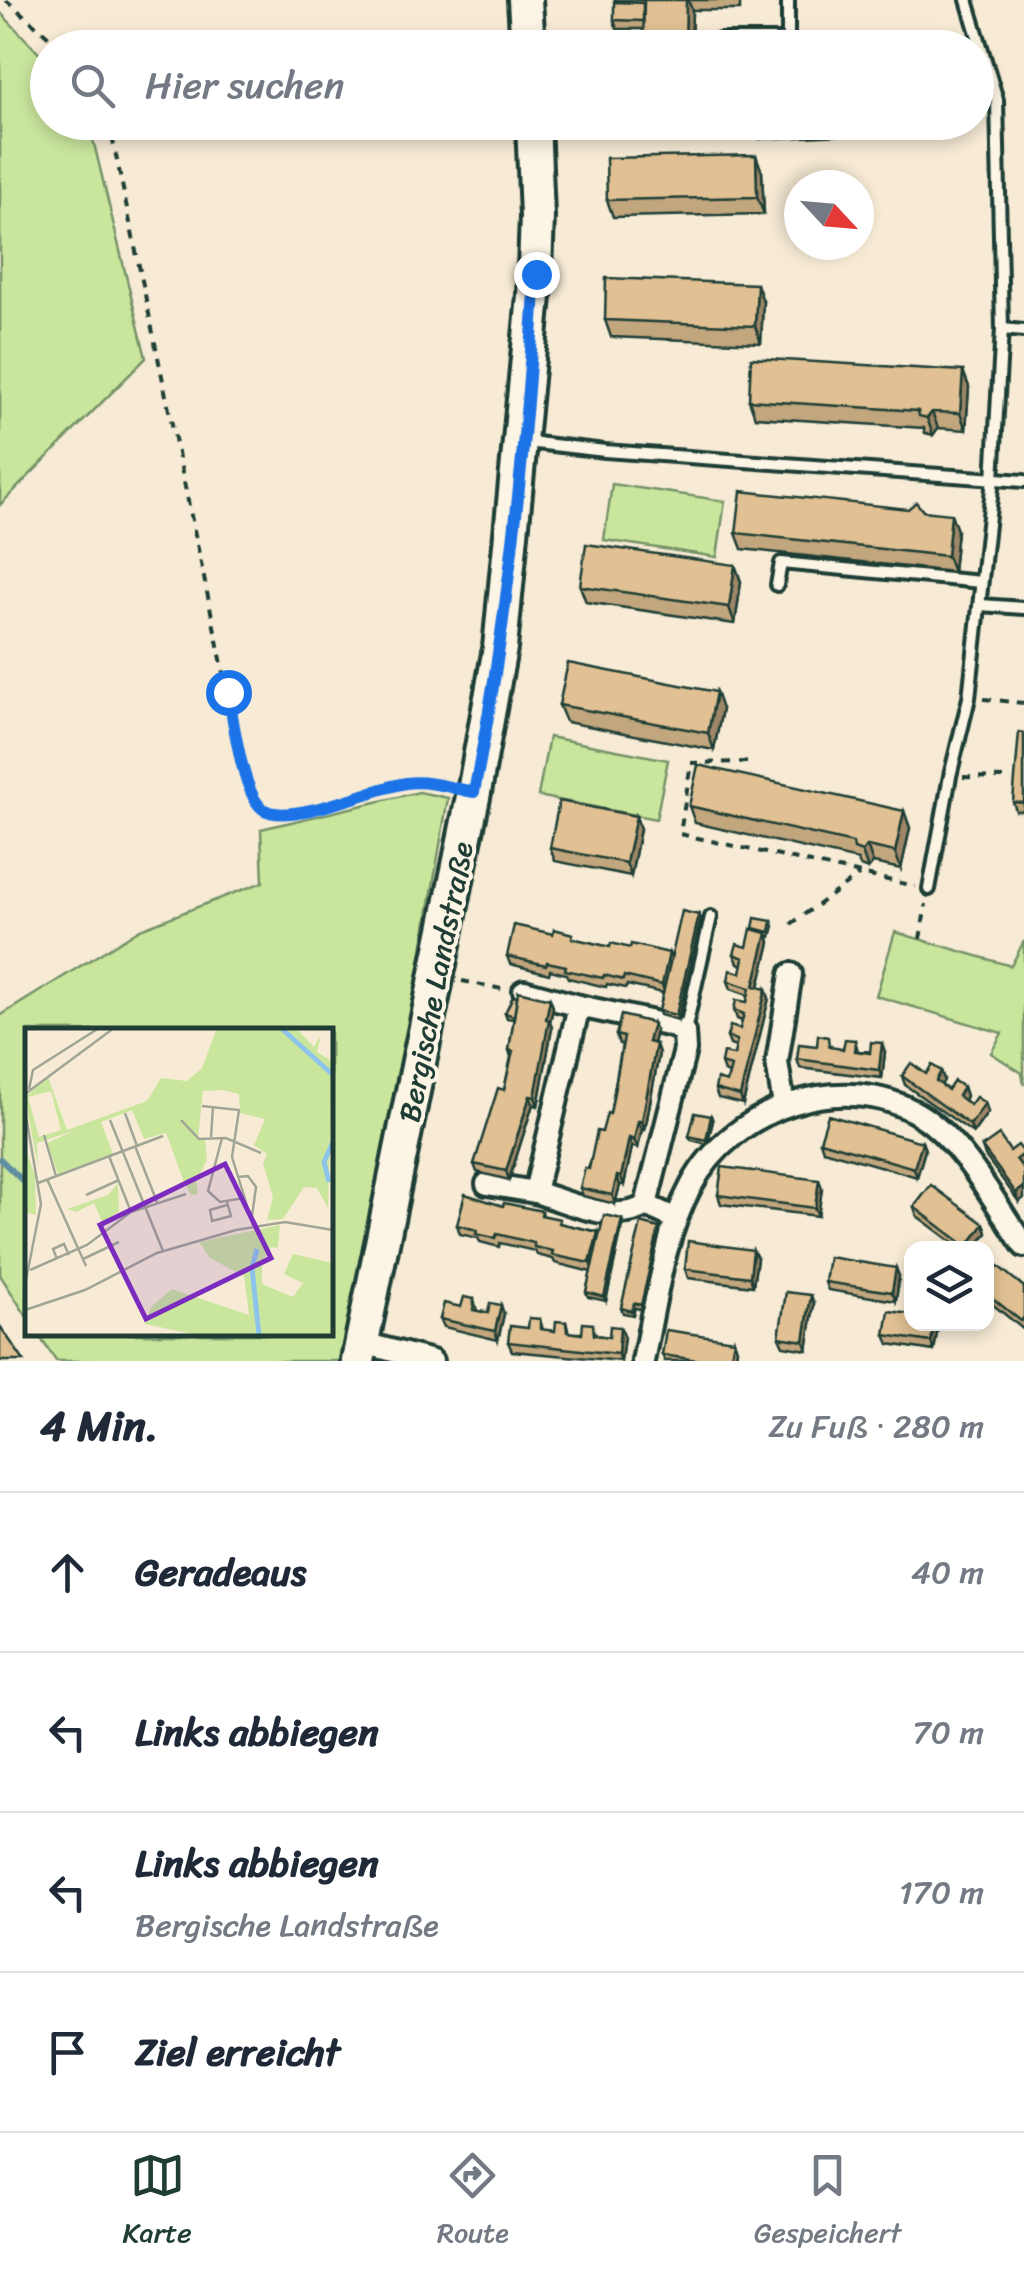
<!DOCTYPE html>
<html lang="de">
<head>
<meta charset="utf-8">
<style>
  :root { --surface:#fff; --page:#f6f6f7; --text:#1f2937; --muted:#747a83; --line:#e0e1e3; --accent:#1f3d34 }
  body { margin:0; font-family:Sriracha,sans-serif; background:var(--page); color:var(--text) }
  .controls { position:absolute; right:30px; bottom:30px; display:grid; overflow:hidden; border-radius:20px; box-shadow:0 5px 15px #0003 }
  .controls button { width:90px; height:90px; display:grid; place-items:center; padding:0; border:0; border-bottom:2px solid var(--line); background:var(--surface); color:var(--text); font:50px sans-serif }
  .compass { position:absolute; left:784px; top:170px; width:90px; height:90px; border-radius:50%; background:var(--surface); box-shadow:0 5px 15px #0003; rotate:116deg }
  .stop { position:absolute; width:30px; height:30px; margin:-22px; border:8px solid #1a73e8; border-radius:50%; background:#fff }
  .stop.end { background:#1a73e8; border-color:#fff; box-shadow:0 2px 10px #0008 }
  .list { margin:0; padding:0; list-style:none }
  h2 { display:flex; justify-content:space-between; align-items:center; height:130px; margin:0; padding:0 40px; font-size:42px }
  h2 small { font-size:32px; font-weight:400; color:var(--muted) }
  .list li { display:grid; grid-template-columns:65px 1fr auto; gap:30px; align-items:center; box-sizing:border-box; height:160px; padding:0 40px; border-top:2px solid var(--line) }
  .list b { display:block; font-size:38px; white-space:nowrap }
  .list p { margin:0; font-size:32px; white-space:nowrap; color:var(--muted) }
  .list em { font-size:32px; font-style:normal; color:var(--muted) }
  .icon { flex:none; width:55px; height:55px; fill:none; stroke:currentColor; stroke-width:2; stroke-linecap:round; stroke-linejoin:round }
  .map { position:relative; flex:none; width:1024px; height:1361px; overflow:hidden }
  .search { position:absolute; background:var(--surface); box-shadow:0 5px 15px #0003; left:30px; right:30px; top:30px; height:110px; display:flex; align-items:center; gap:25px; box-sizing:border-box; padding:0 35px; border-radius:55px; color:var(--muted); font-size:38px }
  .sheet { height:770px; background:var(--surface) }
  nav { display:flex; justify-content:space-around; align-items:center; box-sizing:border-box; height:140px; border-top:2px solid var(--line); background:var(--surface); font-size:28px; color:var(--muted) }
  nav a { display:grid; justify-items:center; gap:5px }
  nav .on { color:var(--accent) }
  .map>svg:first-child { display:block }
  .green { fill:#cae69d; stroke:#749268; stroke-width:2.5 }
  .lines { fill:none; stroke-linecap:round; stroke-linejoin:round }
  .stream { stroke:#608ea1; stroke-width:6 }
  .service-casing { stroke:#1f3d34; stroke-width:18 }
  .minor-casing { stroke:#1f3d34; stroke-width:28 }
  .primary-casing { stroke:#1f3d34; stroke-width:40 }
  .path { stroke:#1f3d34; stroke-width:4; stroke-dasharray:8 8; stroke-linecap:butt }
  .service { stroke:#fcf5e5; stroke-width:10 }
  .minor { stroke:#fcf5e5; stroke-width:20 }
  .primary { stroke:#fcf5e5; stroke-width:32 }
  .wall { fill:#c2a67e; stroke:#1f3d34; stroke-width:2.5 }
  .shaded-wall { fill:#9e8767; stroke:#1f3d34; stroke-width:2.5 }
  .building { fill:#e1c193; stroke:#1f3d34; stroke-width:2.5 }
  .route { stroke:#1a73e8; stroke-width:12 }
  .labels { text-anchor:middle; dominant-baseline:central; stroke-width:8; stroke-linejoin:round; paint-order:stroke }
  .street-label { font-size:30px; fill:#1f3d34; stroke:#fcf5e5 }
  .inset-river { fill:none; stroke:#8cc4ea; stroke-width:5 }
  .inset-road { fill:none; stroke:#a1a595; stroke-width:2.5 }
  .view { fill:#7b2cbf; fill-opacity:0.15; stroke:#7b2cbf; stroke-width:5 }
  .inset-edge { fill:none; stroke:#1f3d34; stroke-width:5 }
</style>
</head>
<body>
<div class="map">
<svg width="1024" height="1361" viewBox="0 0 1024 1361">
  <rect width="100%" height="100%" fill="#f7ebd5"/>
  <filter id="ink" filterUnits="userSpaceOnUse"><feTurbulence type="fractalNoise" baseFrequency=".01" numOctaves="2"/><feDisplacementMap in="SourceGraphic" scale="20" xChannelSelector="R" yChannelSelector="G"/><feConvolveMatrix kernelMatrix="1 2 1 2 8 2 1 2 1" color-interpolation-filters="sRGB"/></filter>
  <g filter="url(#ink)">
    <!-- green -->
    <g class="green">
      <polygon points="0,12 47,62 48,122 89,123 146,358 0,505"/>
      <polygon points="612,484 725,501 717,557 604,540"/>
      <polygon points="549,737 668,760 656,819 538,796"/>
      <polygon points="419,792 448,798 414,997 339,1361 56,1361 38,1334 330,1334 330,1031 28,1031 27,1317 0,1275 0,1016 140,929 263,882 261,829"/>
      <polygon points="895,932 1011,966 1024,941 1024,1085 1022,1073 991,1053 1002,1033 876,996"/>
    </g>
    <g class="lines">
      <!-- stream -->
      <polyline class="stream" points="0,1159 28,1186"/>
      <defs>
        <g id="service">
          <polyline points="788,0 788,48"/>
          <polyline points="719,48 719,40 788,40"/>
          <polyline points="1002,329 1024,331"/>
          <polyline points="527,442 605,451 1024,481"/>
          <polyline points="777,585 781,563 981,582"/>
          <polyline points="980,605 1024,608"/>
          <polyline points="929,889 950,776 969,698 993,479 1002,329 997,100 967,0"/>
          <polyline points="685,1031 711,917"/>
        </g>
        <g id="minor">
          <polyline points="524,991 579,1006"/>
          <polyline points="784,1106 777,1062 791,974"/>
          <polyline points="487,1184 535,1192"/>
          <path d="M646,1205L685,1050L684,1032L672,1026L579,1006L535,1192C566,1201 617,1226 646,1205L676,1219"/>
          <polyline points="363,1343 432,1361"/>
          <path d="M643,1361C655,1304 663,1238 691,1186C732,1108 843,1068 920,1115C962,1141 997,1206 1024,1246"/>
        </g>
        <g id="primary">
          <polyline points="525,0 528,48"/>
          <polyline points="358,1361 474,792 500,648 534,296 537,216 533,122"/>
        </g>
      </defs>
      <!-- service casing -->
      <use href="#service" class="service-casing"/>
      <!-- minor casing -->
      <use href="#minor" class="minor-casing"/>
      <!-- primary casing -->
      <use href="#primary" class="primary-casing"/>
      <!-- path -->
      <g class="path">
        <polyline points="6,0 62,48"/>
        <path d="M109,122L243,765C248,778 251,798 262,807C289,829 374,788 404,783C420,780 435,782 450,787"/>
        <polyline points="984,699 1024,703"/>
        <polyline points="747,762 691,763 680,834 915,886"/>
        <polyline points="963,777 1008,778"/>
        <polyline points="791,924 859,875"/>
        <polyline points="920,939 926,904"/>
        <polyline points="462,981 507,990"/>
      </g>
      <!-- service -->
      <use href="#service" class="service"/>
      <!-- minor -->
      <use href="#minor" class="minor"/>
      <!-- primary -->
      <use href="#primary" class="primary"/>
    </g>
    <!-- wall -->
    <g class="wall">
      <polygon points="615,0 740,0 740,10 692,10 691,48 643,48 643,29 617,29 614,20"/>
      <polygon points="753,122 969,122 970,129 759,139"/>
      <polygon points="762,172 764,214 613,217 607,200"/>
      <polygon points="763,301 761,343 611,337 605,320"/>
      <polygon points="963,371 969,387 966,430 938,428 933,435 925,433 924,428 755,417 749,400"/>
      <polygon points="923,511 957,530 953,572 742,549 736,533"/>
      <polygon points="735,565 741,582 735,624 586,602 580,586"/>
      <polygon points="559,705 722,709 714,750 566,722"/>
      <polygon points="1024,733 1024,811 1016,811 1013,802"/>
      <polygon points="689,806 904,811 910,828 901,869 873,863 868,869 860,866 858,860 695,823"/>
      <polygon points="636,816 640,829 631,876 555,861 550,848"/>
      <polygon points="699,915 701,919 678,1020 660,1015 659,1011 663,993 627,985 626,988 607,984 606,987 568,978 566,974 550,970 549,974 510,964 507,956 575,939 610,947 671,958"/>
      <polygon points="772,921 774,926 771,937 768,936 770,942 759,987 769,998 743,1104 718,1098 715,1089 727,1082 729,1074 724,1072 721,1063 734,1055 736,1047 730,1045 727,1037 740,1029 742,1021 737,1019 734,1010 747,1002 748,995 731,989 728,981 741,973 743,965 738,963 734,954 747,947 754,930"/>
      <polygon points="550,999 553,1007 550,1022 552,1028 538,1106 533,1104 509,1180 477,1172 474,1164 504,1090 511,1057 509,1050 514,1019 507,1018 505,1013"/>
      <polygon points="656,1031 653,1044 659,1053 645,1130 642,1129 638,1148 632,1147 624,1185 620,1185 615,1204 583,1196 580,1188 610,1114 622,1044 619,1044 616,1035"/>
      <polygon points="855,1040 858,1051 885,1052 882,1078 800,1068 797,1059 817,1046 831,1045 831,1048 843,1049"/>
      <polygon points="941,1071 944,1080 941,1085 948,1090 963,1087 966,1096 964,1100 970,1105 985,1103 988,1112 973,1133 905,1085 902,1076"/>
      <polygon points="711,1116 713,1121 707,1144 691,1140 689,1136"/>
      <polygon points="820,1141 922,1142 925,1150 917,1177 823,1150"/>
      <polygon points="982,1147 1021,1166 1019,1202 985,1156"/>
      <polygon points="822,1188 818,1216 721,1204 718,1195"/>
      <polygon points="503,1206 542,1211 543,1216 562,1224 598,1232 599,1236 623,1223 606,1301 588,1297 586,1292 591,1272 555,1263 553,1259 537,1255 535,1251 500,1243 499,1247 480,1242 478,1238 460,1234 457,1225"/>
      <polygon points="914,1207 984,1224 987,1233 975,1248 960,1248 917,1216"/>
      <polygon points="660,1232 642,1309 635,1308 633,1315 623,1313 621,1308"/>
      <polygon points="757,1258 753,1286 688,1278 685,1269"/>
      <polygon points="986,1259 1024,1287 1024,1330 986,1299"/>
      <polygon points="899,1276 896,1301 828,1290 825,1282"/>
      <polygon points="474,1299 477,1311 504,1314 498,1340 444,1327 440,1319"/>
      <polygon points="814,1304 807,1350 783,1346 779,1337"/>
      <polygon points="540,1319 543,1330 555,1331 566,1322 569,1333 596,1333 596,1335 609,1337 620,1327 624,1336 621,1361 512,1351 508,1342"/>
      <polygon points="938,1326 934,1351 889,1344 885,1335"/>
      <polygon points="734,1340 737,1349 735,1361 665,1361 662,1355"/>
    </g>
    <!-- shaded-wall -->
    <g class="shaded-wall">
      <polygon points="686,0 688,0 692,10 691,48 685,48"/>
      <polygon points="756,155 762,172 764,214 757,197"/>
      <polygon points="757,284 763,301 761,343 755,326"/>
      <polygon points="963,371 969,387 966,430 960,413"/>
      <polygon points="932,412 938,428 933,435 927,418"/>
      <polygon points="951,514 957,530 953,572 947,556"/>
      <polygon points="735,565 741,582 735,624 729,607"/>
      <polygon points="716,692 722,709 714,750 708,733"/>
      <polygon points="904,811 910,828 901,869 895,852"/>
      <polygon points="636,816 640,829 631,876 626,863"/>
      <polygon points="867,846 873,863 868,869 862,852"/>
      <polygon points="699,915 701,919 678,1020 676,1015"/>
      <polygon points="767,933 770,942 757,994 754,986"/>
      <polygon points="669,953 673,962 665,994 662,985"/>
      <polygon points="766,989 769,998 743,1104 740,1096"/>
      <polygon points="550,999 553,1007 550,1022 552,1028 538,1106 535,1097 546,1019"/>
      <polygon points="653,1023 656,1031 651,1051 648,1042"/>
      <polygon points="882,1043 885,1052 882,1078 879,1070"/>
      <polygon points="656,1044 659,1053 645,1130 642,1121"/>
      <polygon points="941,1071 944,1080 939,1090 936,1081"/>
      <polygon points="963,1087 966,1096 961,1105 958,1096"/>
      <polygon points="530,1096 533,1104 509,1180 506,1171"/>
      <polygon points="985,1103 988,1112 973,1133 970,1125"/>
      <polygon points="711,1116 713,1121 707,1144 706,1140"/>
      <polygon points="638,1121 642,1129 638,1148 634,1140"/>
      <polygon points="629,1138 632,1147 624,1185 621,1177"/>
      <polygon points="922,1142 925,1150 917,1177 914,1168"/>
      <polygon points="1024,1153 1024,1164 1019,1168 1016,1159"/>
      <polygon points="617,1176 620,1185 615,1204 612,1195"/>
      <polygon points="819,1180 822,1188 818,1216 815,1208"/>
      <polygon points="1024,1187 1024,1198 1019,1202 1016,1193"/>
      <polygon points="622,1219 623,1223 606,1301 604,1297"/>
      <polygon points="984,1224 987,1233 975,1248 967,1248 967,1247"/>
      <polygon points="659,1228 660,1232 642,1309 641,1305"/>
      <polygon points="598,1232 601,1241 594,1272 590,1263"/>
      <polygon points="753,1250 757,1258 753,1286 750,1277"/>
      <polygon points="896,1268 899,1276 896,1301 892,1292"/>
      <polygon points="811,1295 814,1304 807,1350 804,1341"/>
      <polygon points="501,1305 504,1314 498,1340 495,1331"/>
      <polygon points="934,1324 937,1324 938,1326 934,1351 931,1342"/>
      <polygon points="620,1327 624,1336 621,1361 618,1354"/>
      <polygon points="734,1340 737,1349 735,1361 730,1361"/>
    </g>
    <!-- building -->
    <g class="building">
      <polygon points="644,0 686,0 685,48 643,48"/>
      <polygon points="614,2 643,3 643,21 614,20"/>
      <polygon points="756,155 757,197 607,200 606,158"/>
      <polygon points="606,278 757,284 755,326 605,320"/>
      <polygon points="751,358 963,371 960,413 932,412 927,418 919,416 918,411 749,400"/>
      <polygon points="741,491 908,509 916,502 923,511 951,514 947,556 736,533"/>
      <polygon points="586,544 735,565 729,607 580,586"/>
      <polygon points="568,663 716,692 708,733 559,705"/>
      <polygon points="1019,732 1024,733 1024,803 1013,802"/>
      <polygon points="698,765 904,811 895,852 867,846 862,852 854,849 853,843 689,806"/>
      <polygon points="559,801 636,816 626,863 550,848"/>
      <polygon points="682,911 699,915 676,1015 659,1011"/>
      <polygon points="755,918 772,921 770,932 753,928"/>
      <polygon points="514,925 553,934 554,929 573,934 572,938 610,947 611,943 630,948 631,944 669,953 662,985 624,976 623,980 604,975 603,978 565,970 566,966 547,962 546,965 507,956"/>
      <polygon points="751,929 767,933 754,986 766,989 740,1096 715,1089 717,1079 727,1082 731,1067 721,1063 723,1053 734,1055 737,1040 727,1037 730,1026 740,1029 744,1014 734,1010 736,1000 747,1002 750,988 728,981 730,970 741,973 744,958 734,954 737,944 747,947"/>
      <polygon points="518,991 550,999 546,1019 549,1020 535,1097 530,1096 506,1171 474,1164 498,1088 504,1090 513,1051 509,1050"/>
      <polygon points="513,996 517,997 514,1016 505,1013"/>
      <polygon points="621,1015 653,1023 648,1042 656,1044 642,1121 638,1121 634,1140 629,1138 621,1177 617,1176 612,1195 580,1188 585,1168 589,1169 597,1131 602,1132 607,1113 610,1114 624,1037 616,1035"/>
      <polygon points="818,1035 828,1037 829,1047 843,1049 845,1039 855,1040 855,1051 870,1053 871,1042 882,1043 879,1070 797,1059 799,1044 817,1046"/>
      <polygon points="911,1063 926,1074 932,1065 941,1071 936,1081 948,1090 954,1081 963,1087 958,1096 970,1105 976,1097 985,1103 970,1125 902,1076"/>
      <polygon points="695,1113 711,1116 706,1140 689,1136"/>
      <polygon points="828,1115 922,1142 914,1168 820,1141"/>
      <polygon points="999,1135 1010,1151 1018,1145 1024,1153 1016,1159 1024,1170 1024,1187 1016,1193 982,1147"/>
      <polygon points="722,1167 819,1180 815,1208 718,1195"/>
      <polygon points="931,1185 984,1224 967,1247 914,1207"/>
      <polygon points="465,1194 503,1206 504,1203 542,1211 541,1215 560,1219 559,1223 598,1232 590,1263 552,1255 553,1251 534,1247 534,1243 497,1234 495,1238 476,1234 477,1230 457,1225"/>
      <polygon points="604,1215 622,1219 604,1297 586,1292"/>
      <polygon points="641,1223 659,1228 641,1305 634,1303 632,1311 621,1308"/>
      <polygon points="688,1241 753,1250 750,1277 685,1269"/>
      <polygon points="829,1257 896,1268 892,1292 825,1282"/>
      <polygon points="988,1258 1024,1287 1024,1317 1021,1321 986,1293"/>
      <polygon points="786,1292 811,1295 804,1341 779,1337"/>
      <polygon points="464,1297 474,1299 473,1310 488,1313 490,1303 501,1305 495,1331 440,1319 444,1303 461,1307"/>
      <polygon points="889,1311 912,1314 912,1324 934,1324 931,1342 885,1335"/>
      <polygon points="529,1318 540,1319 540,1329 555,1331 556,1321 566,1322 567,1332 582,1334 583,1323 593,1324 594,1335 609,1337 610,1326 620,1327 618,1354 508,1342 510,1326 528,1328"/>
      <polygon points="0,1326 24,1361 0,1361"/>
      <polygon points="666,1330 734,1340 730,1361 705,1361 662,1355"/>
    </g>
  </g>
  <g class="lines" filter="url(#ink)">
    <!-- route -->
    <path class="route" d="M228,692C233,717 242,794 263,809C289,827 376,787 406,783C430,780 451,788 474,792C508,622 526,447 536,274"/>
  </g>
  <g class="labels">
    <!-- street labels -->
    <g class="street-label">
      <text transform="translate(436 982) rotate(-79)">Bergische Landstraße</text>
    </g>
  </g>
  <!-- overview -->
  <g transform="translate(25 1028)">
    <rect width="308" height="308" fill="#f7ebd5"/>
    <path d="M192,0H271L289,19L296,7L292,24L307,33L303,180L292,160L279,159L258,191L242,192L248,169L238,136L242,126L229,117L240,91L215,85L214,66L197,62L178,63L173,110L180,112L182,132L171,153L173,166L166,167L159,154L141,105L119,111L107,82L76,94L88,126L33,146L22,115L51,102L12,115L13,139L0,69L23,49L42,102L122,73L136,50L162,53L177,40ZM26,63L36,102L14,109L3,69ZM0,119L10,148L11,187L0,184ZM93,155L94,183L78,196L69,175L51,184L42,181L83,167ZM255,197L253,220L246,219L237,234V256L268,269L278,255L259,246L268,226L307,235V307H172L120,296L126,279L147,261L224,287L219,248L185,230L174,214Z" fill="#cae69d" fill-rule="evenodd"/>
    <path class="inset-river" d="M256,0L308,47M304,154L299,134L308,114M232,221L227,240L234,307"/>
    <path class="inset-road" d="M4,61L8,42L74,0M0,66L89,0M177,78L214,82L207,129L228,197M0,82L16,176L0,257M100,85L112,118M85,92L138,223M156,92L174,111L201,110L236,125M19,107L31,148M186,109L188,79M197,110L183,163L195,174L219,170M110,118L132,174M84,128L106,184M212,149L223,148L231,159L227,188M22,151L61,238M13,155L138,108M61,167L94,152M202,177L185,182L187,193L206,188L202,174M32,231L28,221L39,216L44,227M58,231L94,214M5,242L62,217L106,184L161,166M0,282L60,262L132,225L211,202L260,194L308,202"/>
    <path class="view" d="M200,136L246,230L121,291L75,197Z"/>
    <rect width="308" height="308" class="inset-edge"/>
  </g>
</svg>
<div class="controls">
<button><svg class="icon" aria-label="layers" viewBox="0 0 24 24"><path d="M12 4l9 5-9 5-9-5zM3 14l9 5 9-5"/></svg></button>
</div>
<svg class="compass" viewBox="-18 -18 36 36"><path d="M0-13l5 13h-10z" fill="#e53935"/><path d="M0 13l5-13h-10z" fill="#747a83"/></svg>
<div class="stop" style="left:228px;top:692px"></div>
<div class="stop end" style="left:536px;top:274px"></div>
<div class="search"><svg class="icon" aria-label="search" viewBox="0 0 24 24"><circle cx="10" cy="10" r="6"/><path d="M15 15l6 6"/></svg>Hier suchen</div>
</div>
<section class="sheet">
<h2>4 Min.<small>Zu Fuß · 280 m</small></h2>
<ul class="list">
<li><svg class="icon" aria-label="ahead" viewBox="0 0 24 24"><path d="M12 20V5M6 11l6-6 6 6"/></svg><div><b>Geradeaus</b></div><em>40 m</em></li>
<li><svg class="icon" aria-label="left" viewBox="0 0 24 24"><path d="M17 20v-9H6M10 6l-5 5 5 5"/></svg><div><b>Links abbiegen</b></div><em>70 m</em></li>
<li><svg class="icon" aria-label="left" viewBox="0 0 24 24"><path d="M17 20v-9H6M10 6l-5 5 5 5"/></svg><div><b>Links abbiegen</b><p>Bergische Landstraße</p></div><em>170 m</em></li>
<li><svg class="icon" aria-label="arrive" viewBox="0 0 24 24"><path d="M6 21V4h12l-3 4 3 4H6"/></svg><div><b>Ziel erreicht</b></div></li>
</ul>
</section>
<nav>
<a class="on"><svg class="icon" aria-label="map" viewBox="0 0 24 24"><path d="M3 6l6-2 6 2 6-2v14l-6 2-6-2-6 2zM9 4v14M15 6v14"/></svg>Karte</a>
<a><svg class="icon" aria-label="directions" viewBox="0 0 24 24"><path d="M12 3l9 9-9 9-9-9zM9 14v-3h6M13 9l2 2-2 2"/></svg>Route</a>
<a><svg class="icon" aria-label="saved" viewBox="0 0 24 24"><path d="M7 4h10v16l-5-4-5 4z"/></svg>Gespeichert</a>
</nav>
</body>
</html>
